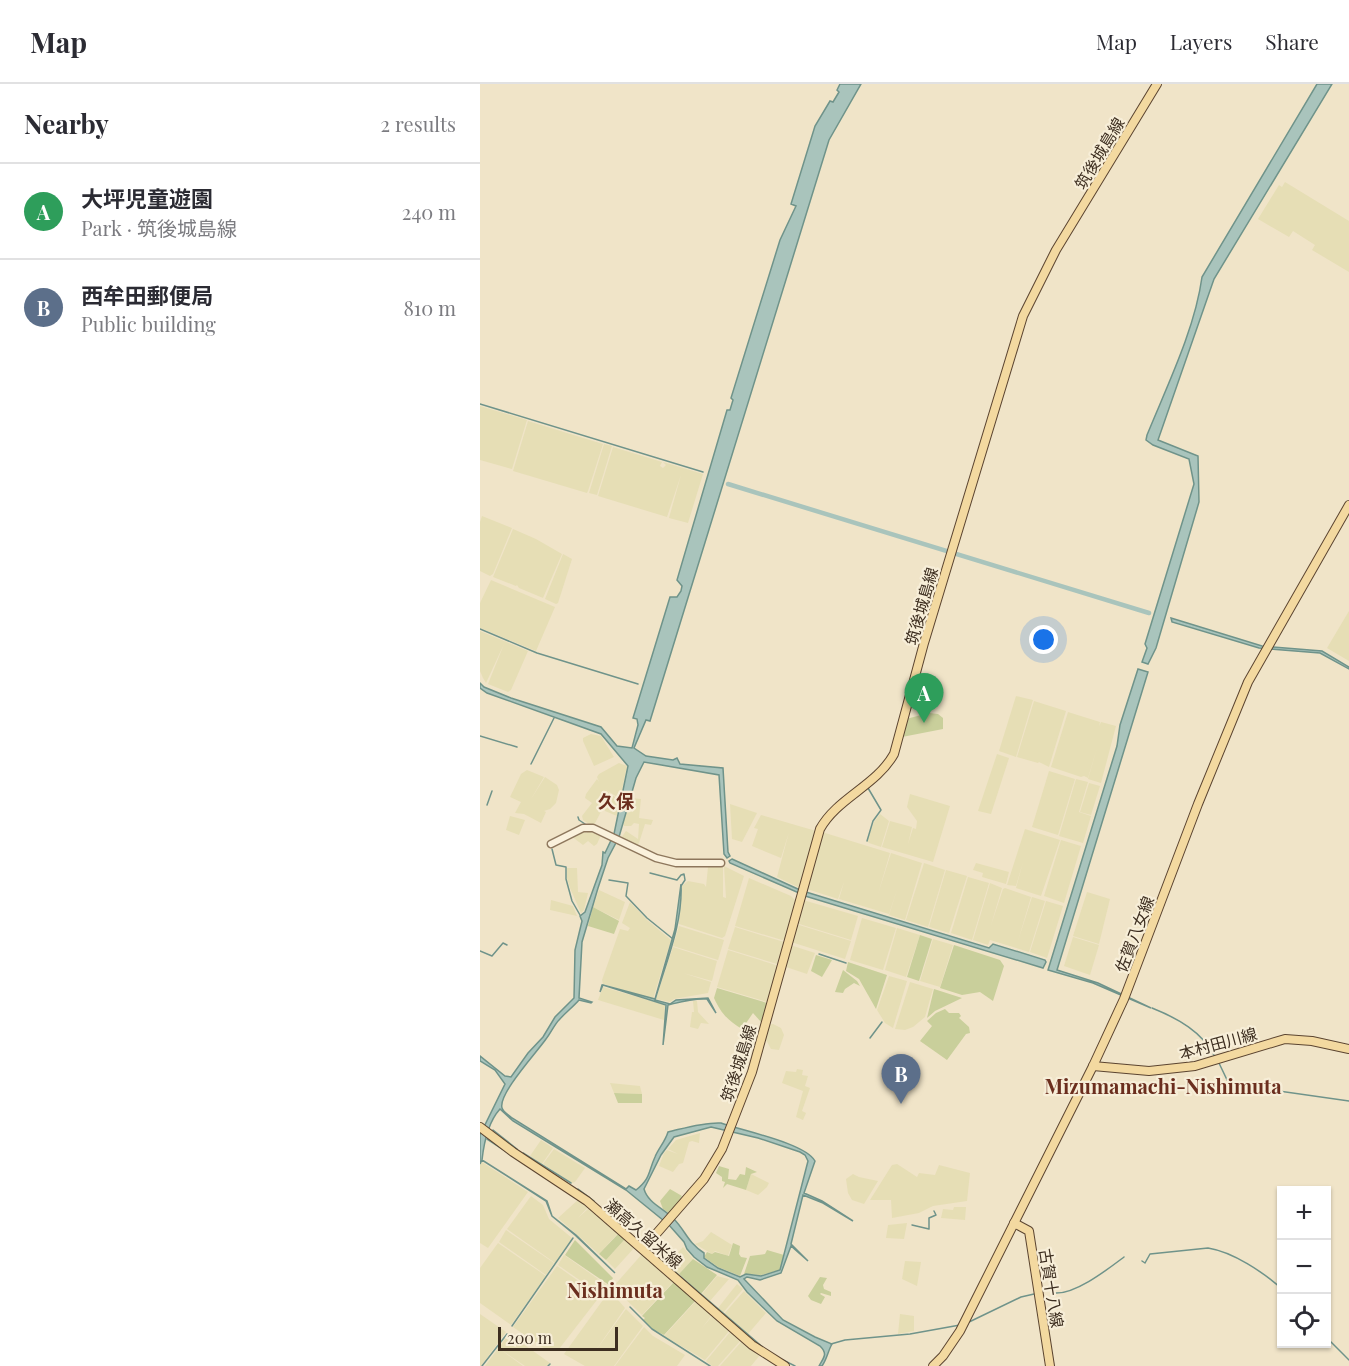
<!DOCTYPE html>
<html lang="en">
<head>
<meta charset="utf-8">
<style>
  :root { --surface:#fff; --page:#f2f2f3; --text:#2b2b33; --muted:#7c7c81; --line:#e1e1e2; --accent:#9e2a2b }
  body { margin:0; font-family:"Playfair Display","Noto Sans JP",serif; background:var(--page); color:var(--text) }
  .controls { position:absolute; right:18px; bottom:18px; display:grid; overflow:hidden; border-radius:0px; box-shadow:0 2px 4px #0004 }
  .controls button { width:54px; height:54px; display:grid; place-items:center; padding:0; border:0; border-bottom:2px solid var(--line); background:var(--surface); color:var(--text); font:30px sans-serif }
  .scale { position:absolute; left:18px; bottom:15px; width:120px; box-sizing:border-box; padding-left:6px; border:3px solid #3d2e20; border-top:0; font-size:16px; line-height:21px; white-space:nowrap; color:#3d2e20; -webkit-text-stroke:4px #f7eed8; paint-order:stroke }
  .you { position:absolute; left:564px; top:556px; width:21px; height:21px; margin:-15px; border:4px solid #fff; border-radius:50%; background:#1a73e8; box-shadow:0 0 0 9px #1a73e833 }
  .badge { display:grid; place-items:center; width:39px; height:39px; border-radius:50%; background:var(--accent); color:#fff; font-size:20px; font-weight:700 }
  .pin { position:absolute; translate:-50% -50px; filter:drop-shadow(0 2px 3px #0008) }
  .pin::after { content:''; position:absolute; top:32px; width:21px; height:18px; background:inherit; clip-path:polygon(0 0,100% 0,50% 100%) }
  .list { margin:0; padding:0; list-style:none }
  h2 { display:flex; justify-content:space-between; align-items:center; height:78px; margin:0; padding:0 24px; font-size:26px }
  h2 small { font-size:20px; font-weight:400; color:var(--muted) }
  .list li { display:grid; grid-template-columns:39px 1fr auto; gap:18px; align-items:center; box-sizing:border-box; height:96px; padding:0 24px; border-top:2px solid var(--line) }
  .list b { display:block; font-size:22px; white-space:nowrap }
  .list p { margin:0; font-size:20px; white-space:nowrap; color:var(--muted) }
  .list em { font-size:20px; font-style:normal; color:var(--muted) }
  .icon { flex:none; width:33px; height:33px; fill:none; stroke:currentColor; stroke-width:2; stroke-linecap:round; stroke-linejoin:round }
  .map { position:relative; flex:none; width:869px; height:1282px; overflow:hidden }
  header { display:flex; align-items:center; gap:36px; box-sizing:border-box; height:84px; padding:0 30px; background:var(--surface); border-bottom:2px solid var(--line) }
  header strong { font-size:28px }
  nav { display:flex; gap:33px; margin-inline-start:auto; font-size:21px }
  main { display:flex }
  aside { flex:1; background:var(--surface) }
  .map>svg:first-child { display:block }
  .farmland { fill:#e6deb5 }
  .green { fill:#c9cf9b }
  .water { fill:#a9c4bc; stroke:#6f938a; stroke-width:1.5; fill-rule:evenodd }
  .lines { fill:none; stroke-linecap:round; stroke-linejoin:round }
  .stream { stroke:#6f938a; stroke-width:1.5 }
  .canal { stroke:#a9c4bc; stroke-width:4.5 }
  .minor-casing { stroke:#8d765c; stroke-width:9 }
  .major-casing { stroke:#5b4430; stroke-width:10 }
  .minor { stroke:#faf1dc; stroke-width:6 }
  .major { stroke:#f3d9a0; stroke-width:8 }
  .labels { text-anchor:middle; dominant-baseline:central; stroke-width:4.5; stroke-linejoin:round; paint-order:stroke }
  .street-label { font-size:16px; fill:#3d2e20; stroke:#f7eed8 }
  .neighbourhood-label { font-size:18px; font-weight:bold; fill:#6b2e1e; stroke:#f7eed8 }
  .quarter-label { font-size:20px; font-weight:bold; fill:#6b2e1e; stroke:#f7eed8 }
</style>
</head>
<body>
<header>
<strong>Map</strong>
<nav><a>Map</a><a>Layers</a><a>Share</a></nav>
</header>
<main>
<aside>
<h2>Nearby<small>2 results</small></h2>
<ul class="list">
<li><span class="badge" style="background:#2e9e5b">A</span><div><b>大坪児童遊園</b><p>Park · 筑後城島線</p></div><em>240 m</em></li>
<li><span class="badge" style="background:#5c6f8a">B</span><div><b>西牟田郵便局</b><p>Public building</p></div><em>810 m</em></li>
</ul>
</aside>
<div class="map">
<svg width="869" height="1282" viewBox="0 0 869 1282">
  <rect width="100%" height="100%" fill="#f0e4c8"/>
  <!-- farmland -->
  <g class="farmland">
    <polygon points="805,98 869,137 869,188 832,166 835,161 813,147 809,153 778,135 799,101 802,103"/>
    <polygon points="0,322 47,336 32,385 0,376"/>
    <polygon points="48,337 123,360 108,407 107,409 33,387"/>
    <polygon points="124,360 132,362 117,411 109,409"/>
    <polygon points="133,363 179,377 182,378 180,382 183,384 186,381 183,378 223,390 208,439 189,434 201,391 187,433 118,412"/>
    <polygon points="2,432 32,444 13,490 10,492 0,487 0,438"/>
    <polygon points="33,445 56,455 82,470 63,514 39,504 37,501 36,502 13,493"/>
    <polygon points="83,470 92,475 78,519 76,520 65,515"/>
    <polygon points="11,496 75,523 56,567 0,544 0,519"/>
    <polygon points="869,527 869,577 847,564"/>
    <polygon points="0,547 48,567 31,606 28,608 8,600 24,560 6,599 3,594 0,587"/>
    <polygon points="536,612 553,616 536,673 519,667"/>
    <polygon points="554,617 586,627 569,683 559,678 558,679 537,673"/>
    <polygon points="588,628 620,638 619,642 621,638 636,642 621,699 608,695 617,664 608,694 604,692 601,693 571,683"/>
    <polygon points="111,650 121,652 134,673 114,682 103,657 103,654"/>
    <polygon points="517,670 529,674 511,730 498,727"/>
    <polygon points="139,679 147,682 140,715 125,705 131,710 129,714 132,711 140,716 137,732 125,727 124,722 114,741 109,740 103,736 102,732 112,719 105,714 106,710 117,695 119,698 117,693 119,690"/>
    <polygon points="47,686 64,693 51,715 65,693 77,701 79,706 76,719 70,725 64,727 66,728 61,739 44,730 35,729 41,718 30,713 41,690"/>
    <polygon points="569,687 595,695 578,751 552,743"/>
    <polygon points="596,695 608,698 599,728 611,732 603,759 579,752"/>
    <polygon points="609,699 620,702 611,731 600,728"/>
    <polygon points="430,710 470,722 453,778 402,763 410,737 432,743 428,760 433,744 436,745 437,737 427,723"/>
    <polygon points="151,714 161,715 159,734 173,736 171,741 165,740 159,759 156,762 141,754 146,747 158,755 159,740 154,739 151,742 144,742 143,738"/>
    <polygon points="250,720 277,729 262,758 252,755"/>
    <polygon points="400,730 409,737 401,763 389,759 387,757 394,738"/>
    <polygon points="281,731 336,747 320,804 297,793 309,748 301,774 272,762 278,745 274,744"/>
    <polygon points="30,732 45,736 39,751 26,746"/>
    <polygon points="545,745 580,756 561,812 536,804 543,778 536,802 527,801"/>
    <polygon points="107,747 121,751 117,760 114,762 108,757 103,761 91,752 103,748 107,749"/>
    <polygon points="342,748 410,769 398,810 411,769 442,779 425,836 409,831 418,803 409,830 359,815 364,798 358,815 327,805"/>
    <polygon points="581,756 601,762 584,819 564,812"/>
    <polygon points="444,779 465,786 448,843 426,836"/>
    <polygon points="496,779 529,788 526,800 502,793 503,789 493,786"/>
    <polygon points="244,782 264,792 245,852 242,854 199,840 202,802 208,797 224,800 226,803 228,783 243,783 243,813 246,814"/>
    <polygon points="87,784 97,784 98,808 108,809 104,826 101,829 90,804 87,794"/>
    <polygon points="466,786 487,792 469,849 449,843"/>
    <polygon points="488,793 509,799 492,856 471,849"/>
    <polygon points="269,794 311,812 316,817 305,855 302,856 255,842"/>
    <polygon points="510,799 522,804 511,841 523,805 525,804 551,813 538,857 552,813 565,817 549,868 510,856 508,861 493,856"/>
    <polygon points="119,806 145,818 139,836 113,823"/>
    <polygon points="607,808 630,815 619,860 593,852"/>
    <polygon points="71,816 93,822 97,832 70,826"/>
    <polygon points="323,816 378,832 371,856 316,839"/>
    <polygon points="566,817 583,822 567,874 550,868"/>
    <polygon points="150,818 167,836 191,856 173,915 123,900 122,896 140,845 148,847 150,844 142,839"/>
    <polygon points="382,834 416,844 403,886 370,876"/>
    <polygon points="316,840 371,857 365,875 311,858"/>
    <polygon points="199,842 244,856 238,876 193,862"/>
    <polygon points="255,843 304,858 297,880 248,865"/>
    <polygon points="417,844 440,851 426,893 405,886"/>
    <polygon points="593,853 619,861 610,891 584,882"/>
    <polygon points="453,855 473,861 460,903 440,897"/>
    <polygon points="310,861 335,869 327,890 303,882"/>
    <polygon points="193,863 237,877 232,897 203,889 231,898 228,909 194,915 190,918 176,915"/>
    <polygon points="248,866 296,881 298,884 287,918 237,903"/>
    <polygon points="409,892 427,897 413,944 405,939 397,926"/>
    <polygon points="430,898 453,905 445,933 433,943 425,946 415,945"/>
    <polygon points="123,903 185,921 184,936 118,916"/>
    <polygon points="213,917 217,917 218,928 229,940 221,939 218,945 210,943 212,928 214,928"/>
    <polygon points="293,940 301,944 304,951 299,966 291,965 285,954 288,941"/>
    <polygon points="317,985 323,986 322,991 328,992 325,1002 330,1004 322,1027 326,1029 323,1036 316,1033 323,1007 302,999 306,987 316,988"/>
    <polygon points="130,999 160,1002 162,1010 134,1009"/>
    <polygon points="220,1049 219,1059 212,1057 209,1058 203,1079 199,1080 193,1088 179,1082 184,1069 187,1066 198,1070 188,1065 196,1056"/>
    <polygon points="61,1056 73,1064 62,1080 50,1072"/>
    <polygon points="74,1065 105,1084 95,1098 92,1099 63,1080"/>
    <polygon points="2,1078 48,1108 8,1164 0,1159 0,1081"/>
    <polygon points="417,1080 437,1093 439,1089 455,1091 459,1081 490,1089 487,1117 453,1122 439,1129 412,1134 411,1116 390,1116 412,1081"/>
    <polygon points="271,1090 289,1099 287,1103 278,1111 266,1106"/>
    <polygon points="373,1090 379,1093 398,1097 384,1120 372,1116 368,1109 366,1095"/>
    <polygon points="51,1112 63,1121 69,1135 92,1154 75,1179 27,1145"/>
    <polygon points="99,1115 108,1123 98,1134 109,1124 138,1149 119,1170 78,1134"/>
    <polygon points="474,1123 486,1123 485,1136 461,1134 463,1125 473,1126"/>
    <polygon points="427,1139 424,1155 406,1154 408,1141"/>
    <polygon points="26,1146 74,1179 66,1191 19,1158"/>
    <polygon points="231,1148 252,1161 248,1172 235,1167 232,1170 215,1160 223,1157"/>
    <polygon points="145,1155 155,1163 135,1185 126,1176"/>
    <polygon points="18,1159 66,1192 31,1241 0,1219 0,1184"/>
    <polygon points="203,1163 213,1175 198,1191 187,1181"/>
    <polygon points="163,1169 166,1174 194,1197 162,1231 133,1203"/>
    <polygon points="84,1171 128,1202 121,1211 78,1181"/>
    <polygon points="425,1177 441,1178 437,1202 422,1195"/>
    <polygon points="77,1182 120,1212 79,1265 68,1267 33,1243"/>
    <polygon points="237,1192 249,1195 230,1217 222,1210"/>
    <polygon points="257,1200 263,1205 243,1229 238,1224"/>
    <polygon points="264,1207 286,1229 268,1250 244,1230"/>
    <polygon points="131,1208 145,1224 114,1269 146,1225 163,1242 134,1282 105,1282 84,1270 128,1209"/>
    <polygon points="216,1217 232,1231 222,1244 233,1231 250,1246 225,1276 184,1252"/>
    <polygon points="0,1230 26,1248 1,1282 0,1282"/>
    <polygon points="420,1230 434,1232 434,1247 418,1250"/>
    <polygon points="164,1243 173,1252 205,1271 197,1282 135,1282"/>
    <polygon points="251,1247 261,1256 238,1282 232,1282 226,1277"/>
    <polygon points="29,1250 70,1279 67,1282 45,1282 20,1265 43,1282 5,1282"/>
    <polygon points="262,1257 280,1271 271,1282 240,1282"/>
  </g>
  <!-- green -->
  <g class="green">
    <polygon points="449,629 458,630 463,634 463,645 422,653 426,635"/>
    <polygon points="113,823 139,837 134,850 108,842"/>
    <polygon points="440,851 452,855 439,897 427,893"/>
    <polygon points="474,861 520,876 524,882 513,917 500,908 482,911 460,904"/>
    <polygon points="336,871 352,876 342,893 331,887"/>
    <polygon points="368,878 407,891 396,925 379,895 366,887"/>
    <polygon points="363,886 377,897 380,902 374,899 365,905 363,909 355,908"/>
    <path d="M237,904L287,919L281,938L273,929L262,945C247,936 241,929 234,914Z"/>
    <polygon points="454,905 482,914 455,927 447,934"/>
    <polygon points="465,925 469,929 479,929 481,932 479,934 489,943 490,949 486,950 467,976 440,957 452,942 447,937 456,929"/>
    <polygon points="134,1009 162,1010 162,1019 138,1019"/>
    <polygon points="239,1082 249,1085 248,1095 256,1096 260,1090 265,1091 266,1083 277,1088 271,1090 266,1106 247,1100 243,1104 245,1098 242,1097 242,1093 236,1089"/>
    <polygon points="190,1105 202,1112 190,1130 183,1125 180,1117"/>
    <polygon points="139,1149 145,1155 126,1176 119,1170"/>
    <polygon points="95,1156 133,1194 129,1201 85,1171"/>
    <polygon points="253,1159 260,1162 259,1170 261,1173 267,1174 260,1192 238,1183 224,1173 227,1168 232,1170 235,1168 249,1172"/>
    <polygon points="287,1166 304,1171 300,1186 281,1191 264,1190 270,1172 285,1170"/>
    <polygon points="213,1175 237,1191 221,1210 199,1190"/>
    <polygon points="340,1193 347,1194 343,1201 344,1205 351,1208 351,1212 341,1209 340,1210 345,1213 341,1220 331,1216 328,1212"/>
    <polygon points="194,1198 216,1216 184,1251 172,1245 163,1236 165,1234 162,1232"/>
  </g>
  <!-- water -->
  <g class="water">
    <path d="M360,0H381L349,56L170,637L166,636L154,664L166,672L193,676L197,674L200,680L243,684L248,768L250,772L247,774L244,770L239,691L164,678L156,694L139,753L128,774L118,804L102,858L99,914L112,918L111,919L99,916C93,923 85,929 79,936C74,941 71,949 66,955C57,968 18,1010 22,1024C23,1028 29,1031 32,1034L146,1105L149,1102L156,1106C171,1094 168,1088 175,1073C178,1065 185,1058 188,1048C205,1044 224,1038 241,1039C263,1047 325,1059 335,1077L324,1109L342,1117L373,1137L343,1119L323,1111L311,1160L328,1177L311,1162L301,1189L280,1196L267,1193L264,1195L303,1236L335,1253L352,1260C348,1267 347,1275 342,1282H339C344,1273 348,1270 340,1262L297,1237L267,1208L258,1196L227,1183L214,1173L207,1165L204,1158L189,1141L146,1106L33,1037L20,1025C9,1037 4,1058 2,1076L67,1117L72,1132L96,1151L135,1189L95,1151L72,1132L66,1117L2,1076L0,1080V1051L25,1000L15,986L0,977V972L25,992L31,993L48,969L63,953L75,933L94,914L95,866L102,837L100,832L105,828L122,781L123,768L125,769L134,750L148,682L121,650L7,609L0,604V599L4,603L31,614L121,643L137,662L152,664L158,641L157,635L153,634L190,513H197L201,507L202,502L197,496L247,326H250L253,316L251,314L300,156L316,122L311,120L335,42L350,17L353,18L359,8L357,6ZM231,1043L278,1054L320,1068L325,1071L328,1077L300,1186L281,1192L266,1190L260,1193L238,1184L224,1174V1169C207,1158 206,1147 193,1134C183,1124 168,1119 164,1105L181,1071L194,1053Z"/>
    <path d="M837,0H852L734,195L678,356L718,372L719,418L676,564L668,580L662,578L667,564L665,560L714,400L709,375L673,361L666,356L667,351C687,302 715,245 722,193Z"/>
    <polygon points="691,534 782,562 842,567 869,583 869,585 840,569 779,564 692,538"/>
    <polygon points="658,585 668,588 577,886 618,899 671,924 613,899 568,886 637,662 640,641"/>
    <polygon points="252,775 320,806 319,809 250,779 249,777"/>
    <path d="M201,800C203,840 186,878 175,916L190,920L196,916L228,914L236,929L227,915C213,914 200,918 188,921L183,961L186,921L123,901L120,908L122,901H123L175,915L195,845Z"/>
    <polygon points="326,808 509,864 513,860 565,876 566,878 563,884 325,812"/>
  </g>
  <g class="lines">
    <!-- stream -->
    <g class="stream">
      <polyline points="0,320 223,388"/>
      <polyline points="0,545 57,569 158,600"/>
      <polyline points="0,652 37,663"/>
      <polyline points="51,680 74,634"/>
      <polyline points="7,721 12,707"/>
      <polyline points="98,733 99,736 105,740"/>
      <polyline points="387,757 393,737 401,726 388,704"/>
      <polyline points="72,765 76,781 86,783 86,795 92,817 100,831"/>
      <polyline points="170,789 197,796 201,791 204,790 205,796 201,802"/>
      <polyline points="129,796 148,799 146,812 167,834 193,855"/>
      <polyline points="0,867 12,872 23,859 27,861"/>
      <polyline points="339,870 366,879"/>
      <path d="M672,924C697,934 723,948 735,973"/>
      <polyline points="390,954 402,938"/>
      <polyline points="738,977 749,1000 869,1017"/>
      <polyline points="13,1046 37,1065"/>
      <polyline points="7,1055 30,1070"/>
      <polyline points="43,1069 91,1099"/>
      <polyline points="98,1105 114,1117"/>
      <polyline points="432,1141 449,1145 449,1134 456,1131 454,1127"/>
      <path d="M662,1177L665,1179L670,1170L728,1164C753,1168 783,1188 802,1205"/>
      <polyline points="187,1181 286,1266"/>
      <path d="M574,1209C595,1211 628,1185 644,1173"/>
      <polyline points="150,1223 172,1245 230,1282"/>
      <polyline points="487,1239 541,1213 554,1210"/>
      <polyline points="32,1242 93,1154"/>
      <polyline points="846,1253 869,1276"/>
      <polyline points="351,1260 365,1256 430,1250 480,1241"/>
      <polyline points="303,1276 315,1282"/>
      <polyline points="2,1282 27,1250"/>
      <polyline points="68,1282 70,1280"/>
    </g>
    <!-- canal -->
    <polyline class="canal" points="248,400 669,529"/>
    <defs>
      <polyline id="minor" points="71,760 103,744 113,744 176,774 196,779 241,779"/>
      <g id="major">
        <polyline points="613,982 669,987 715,982 805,955 832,957 869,965"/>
        <polyline points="0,1043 33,1068 107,1117 272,1261 305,1282"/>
        <polyline points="534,1139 549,1147 570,1282"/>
        <path d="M163,1165L224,1095L242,1065L272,988L340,745C357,714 396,702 414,670L444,559L543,232L576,166L677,0"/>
        <polyline points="453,1282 463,1272 480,1247 613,982 644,915 718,720 768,598 869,421"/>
      </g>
    </defs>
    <!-- minor casing -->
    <use href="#minor" class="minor-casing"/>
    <!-- major casing -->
    <use href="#major" class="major-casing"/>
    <!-- minor -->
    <use href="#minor" class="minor"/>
    <!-- major -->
    <use href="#major" class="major"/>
  </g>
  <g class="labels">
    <!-- street labels -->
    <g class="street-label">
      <text transform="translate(619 69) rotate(-59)">筑後城島線</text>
      <text transform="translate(441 522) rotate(-74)">筑後城島線</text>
      <text transform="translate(654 850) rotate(-69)">佐賀八女線</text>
      <text transform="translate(738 959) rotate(-15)">本村田川線</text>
      <text transform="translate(258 979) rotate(-72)">筑後城島線</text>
      <text transform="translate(164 1149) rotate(41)">瀬高久留米線</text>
      <text transform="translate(572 1204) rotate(81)">古賀十八線</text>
    </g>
    <!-- neighbourhood labels -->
    <g class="neighbourhood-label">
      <text x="136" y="717">久保</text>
    </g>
    <!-- quarter labels -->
    <g class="quarter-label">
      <text x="683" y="1001">Mizumamachi-Nishimuta</text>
      <text x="135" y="1205">Nishimuta</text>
    </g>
  </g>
</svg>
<div class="controls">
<button>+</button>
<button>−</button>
<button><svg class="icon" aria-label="locate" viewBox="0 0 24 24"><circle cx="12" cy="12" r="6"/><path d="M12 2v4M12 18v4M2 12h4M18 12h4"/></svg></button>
</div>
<div class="scale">200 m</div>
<div class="you"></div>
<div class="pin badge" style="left:444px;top:639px;background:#2e9e5b">A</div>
<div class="pin badge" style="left:421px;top:1020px;background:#5c6f8a">B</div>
</div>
</main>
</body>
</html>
